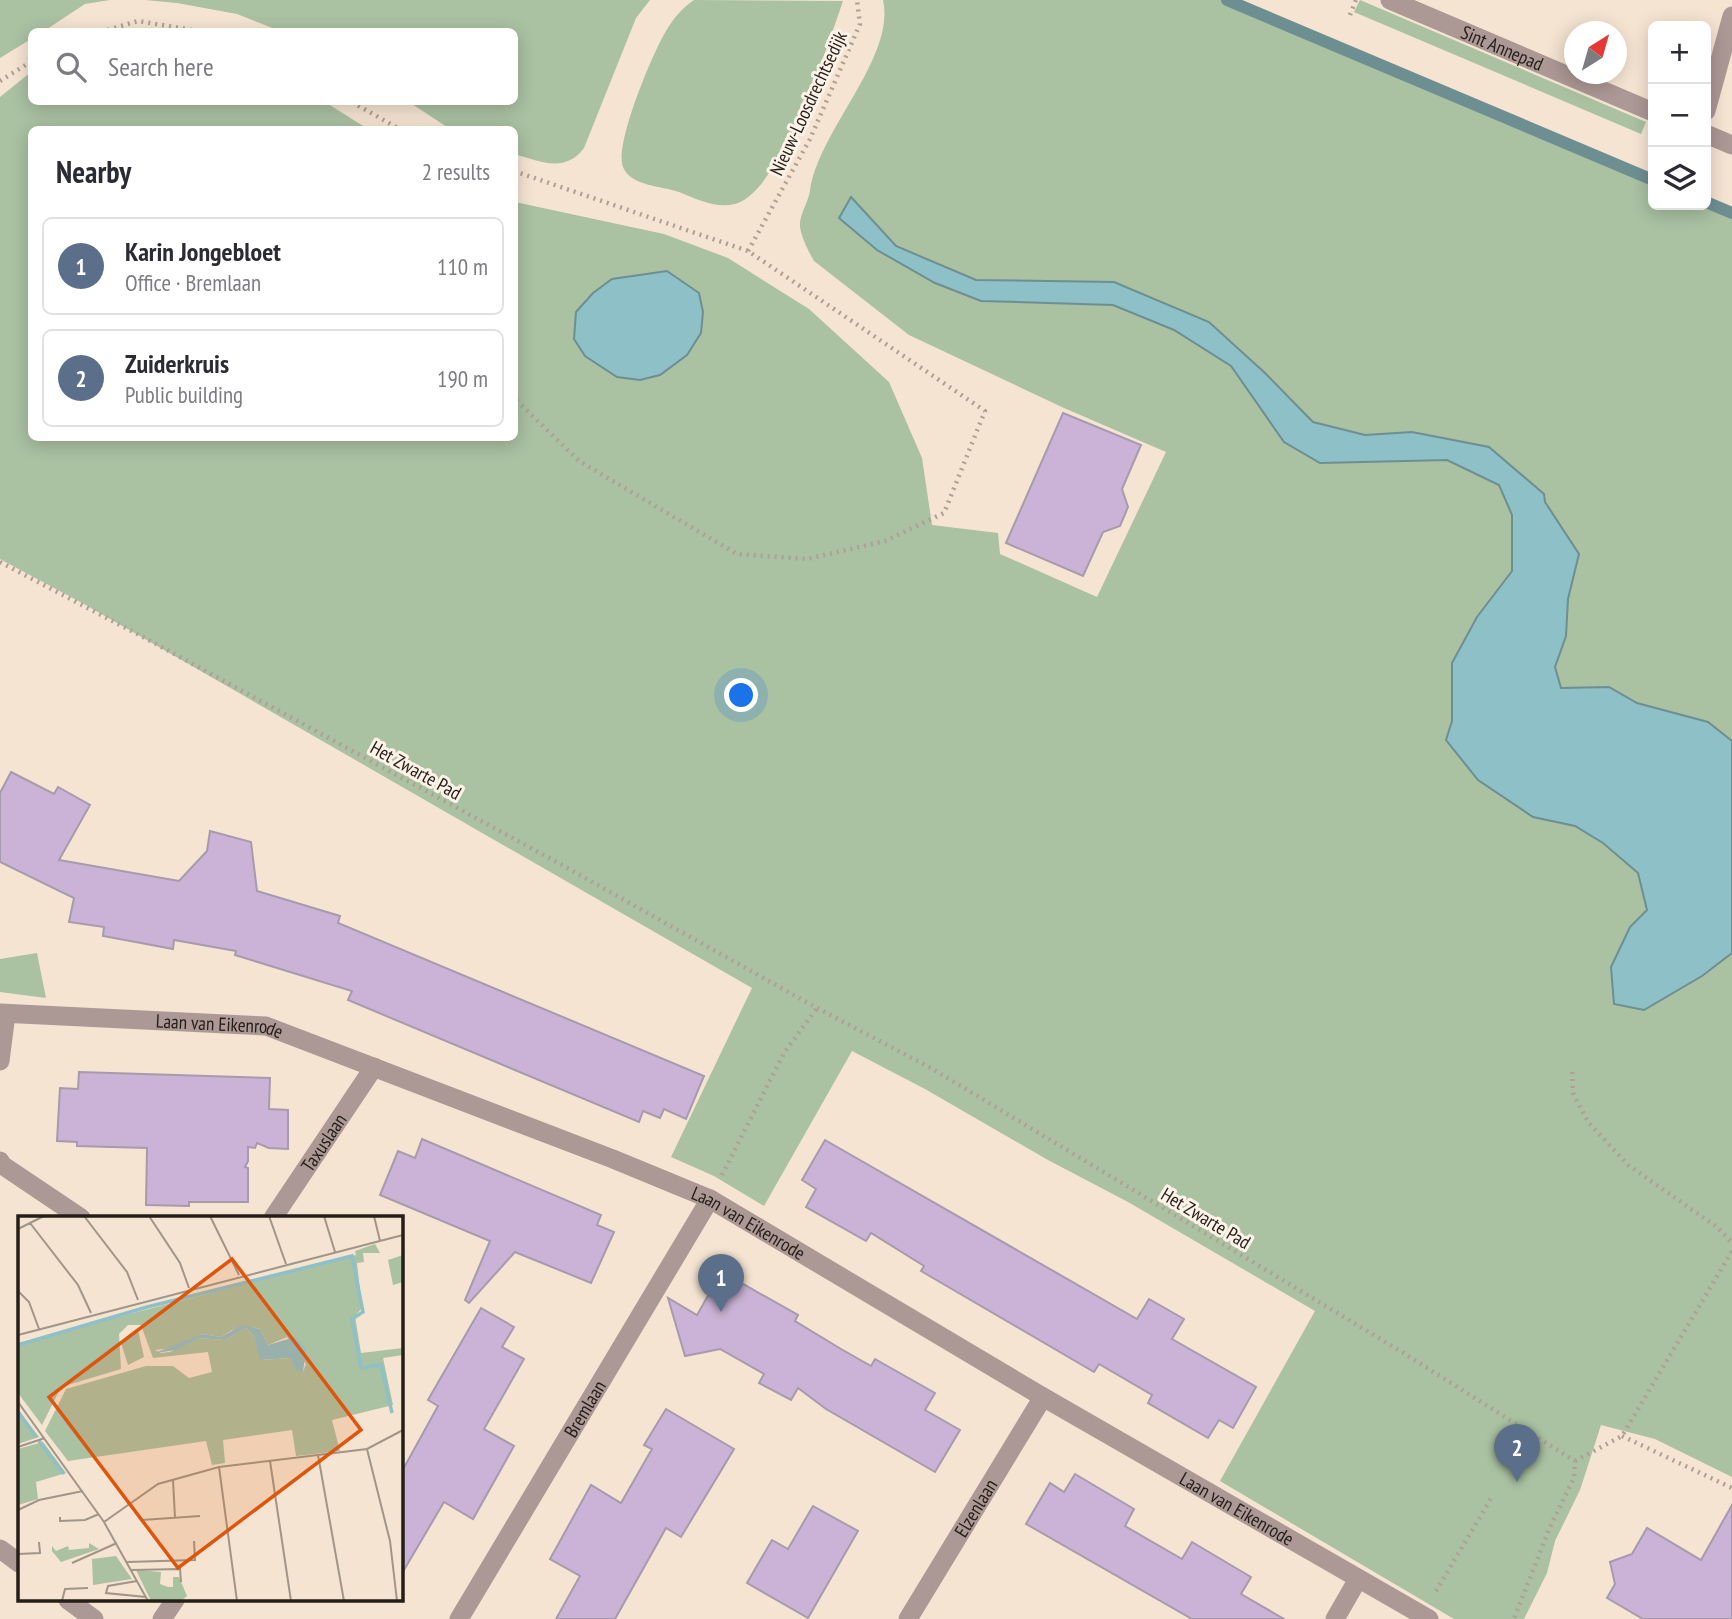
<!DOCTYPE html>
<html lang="en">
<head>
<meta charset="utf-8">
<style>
  :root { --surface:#fff; --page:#f2f2f3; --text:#2b2b33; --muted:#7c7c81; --line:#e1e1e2; --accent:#0f766e }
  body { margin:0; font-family:"PT Sans Narrow",sans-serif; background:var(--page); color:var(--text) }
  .controls { position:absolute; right:21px; top:21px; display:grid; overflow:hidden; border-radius:10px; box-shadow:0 4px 18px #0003 }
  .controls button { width:63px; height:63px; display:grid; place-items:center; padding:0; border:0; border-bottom:2px solid var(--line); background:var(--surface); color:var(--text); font:35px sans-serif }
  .compass { position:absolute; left:1564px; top:21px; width:63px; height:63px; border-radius:50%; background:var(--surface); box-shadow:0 4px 18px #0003; rotate:37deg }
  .you { position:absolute; left:742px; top:696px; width:24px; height:24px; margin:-18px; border:5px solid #fff; border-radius:50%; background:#1a73e8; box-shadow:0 0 0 10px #1a73e833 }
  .badge { display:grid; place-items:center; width:46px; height:46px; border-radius:50%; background:var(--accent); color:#fff; font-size:23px; font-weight:700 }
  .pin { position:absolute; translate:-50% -58px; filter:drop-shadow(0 2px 4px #0008) }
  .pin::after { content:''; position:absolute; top:37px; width:24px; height:21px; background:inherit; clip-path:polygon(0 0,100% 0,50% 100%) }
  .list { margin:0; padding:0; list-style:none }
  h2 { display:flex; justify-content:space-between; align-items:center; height:91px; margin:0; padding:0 28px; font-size:30px }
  h2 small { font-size:23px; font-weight:400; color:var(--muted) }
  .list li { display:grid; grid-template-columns:46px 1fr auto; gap:21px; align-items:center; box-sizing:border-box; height:98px; margin:0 14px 14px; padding:0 14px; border:2px solid var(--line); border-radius:10px }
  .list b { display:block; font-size:26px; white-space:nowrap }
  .list p { margin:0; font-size:23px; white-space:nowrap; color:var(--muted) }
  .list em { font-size:23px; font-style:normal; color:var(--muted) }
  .icon { flex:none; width:38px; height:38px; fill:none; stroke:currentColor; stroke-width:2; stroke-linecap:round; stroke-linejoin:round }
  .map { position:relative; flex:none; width:1732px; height:1619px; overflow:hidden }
  .search { position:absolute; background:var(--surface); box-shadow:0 4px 18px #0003; left:28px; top:28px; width:490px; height:77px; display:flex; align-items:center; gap:18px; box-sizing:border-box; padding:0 24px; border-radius:10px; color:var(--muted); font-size:26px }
  .panel { position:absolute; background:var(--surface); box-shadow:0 4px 18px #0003; left:28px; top:126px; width:490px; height:315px; border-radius:10px }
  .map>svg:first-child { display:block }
  .green { fill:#aac1a2 }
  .water { fill:#8dc0c7; stroke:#6e8f92; stroke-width:2 }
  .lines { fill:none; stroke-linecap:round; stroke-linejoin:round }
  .stream { stroke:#6e8f92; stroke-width:12 }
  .building { fill:#cab3d6; stroke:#a79aad; stroke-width:2 }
  .path { stroke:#aea092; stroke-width:4.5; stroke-dasharray:2 5; stroke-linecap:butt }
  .service { stroke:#ac9895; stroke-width:19 }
  .minor { stroke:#ac9895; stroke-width:19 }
  .labels { text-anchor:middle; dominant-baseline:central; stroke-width:6; stroke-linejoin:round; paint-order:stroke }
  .street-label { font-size:19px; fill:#241e18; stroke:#fcf2e7 }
  .inset-river { fill:none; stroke:#8dc0c7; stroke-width:3.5 }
  .inset-road { fill:none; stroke:#a19587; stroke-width:2 }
  .view { fill:#de560d; fill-opacity:0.15; stroke:#de560d; stroke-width:3.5 }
  .inset-edge { fill:none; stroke:#241e18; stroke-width:3.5 }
</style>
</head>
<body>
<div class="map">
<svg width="1732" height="1619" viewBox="0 0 1732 1619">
  <rect width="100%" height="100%" fill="#f5e4d1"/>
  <!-- green -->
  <g class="green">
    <polygon points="0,0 110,0 85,4 44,31 32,32 31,39 0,58"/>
    <path d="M145,0H650L636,18L584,148C566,173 540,162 515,154L514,130L450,129L409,102H514V32L280,31L237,14L177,3Z"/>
    <path d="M694,0L843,1C828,44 781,192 735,204C715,209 697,199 679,192C662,186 630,186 623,167C614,145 653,52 666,31C673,19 682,8 694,0Z"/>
    <path d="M883,0H1232L1653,180V205H1706V203L1732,214V741L1708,722L1637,703L1609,687L1561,688L1555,667L1566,636L1568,599L1579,554L1545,502L1412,432L1365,435L1313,422L1265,373L1208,322L1114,282L976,280L896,246L852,198L839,218L935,283L981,301L1113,305L1174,330L1231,366L1284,442L1320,463L1447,460L1499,485L1512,515V571L1477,617L1452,663V721L1446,740L1478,780L1533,817L1575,826L1603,843L1638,873L1647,910L1630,927L1644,1009L1702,976L1732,953V1477L1655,1439L1601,1425L1580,1490L1555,1541L1547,1573L1524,1619H1454L1220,1481L1315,1311L1128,1202L1048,1160L925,1089L852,1051L764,1206L714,1176L671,1157L752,988L84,604L0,559V97L31,72L32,102H325L368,129L32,130V438H514L515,202L664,234L728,258L809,309L889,382L922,458L932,525L998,533L1000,554L1097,597L1166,452L1064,408L909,335L814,261C808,250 802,239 800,227C799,215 808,203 810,191C818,131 896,58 883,0Z"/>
    <polygon points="1360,0 1646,122 1641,134 1354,12"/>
    <polygon points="37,953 46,998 0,992 0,959"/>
  </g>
  <!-- water -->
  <g class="water">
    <polygon points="851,197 896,246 976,280 1114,282 1209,322 1265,373 1313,422 1365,435 1412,432 1489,447 1544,494 1545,502 1579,554 1568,599 1566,636 1555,667 1561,688 1609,687 1637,703 1708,722 1732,741 1732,953 1702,976 1644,1010 1614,1004 1611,967 1630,927 1647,910 1638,873 1603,843 1575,826 1533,817 1478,780 1446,740 1452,721 1452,663 1477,617 1512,571 1512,515 1499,485 1447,460 1320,463 1284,442 1231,366 1174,330 1113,305 981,301 935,283 877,250 839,218"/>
    <polygon points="667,271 699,293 703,312 701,333 687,355 660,375 640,380 617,377 585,356 574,339 576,312 593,293 612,279"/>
  </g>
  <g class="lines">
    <!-- stream -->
    <g class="stream">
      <polyline points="1227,0 1653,180"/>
      <polyline points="1706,202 1732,213"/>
    </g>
  </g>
  <!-- building -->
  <g class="building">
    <polygon points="1063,413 1141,445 1122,489 1128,507 1120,526 1103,532 1083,576 1006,543"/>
    <polygon points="11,772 54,794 58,787 90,805 59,860 179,881 207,851 210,831 251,842 257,891 340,916 338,923 704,1076 686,1119 664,1109 660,1118 643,1111 639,1122 348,1000 352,991 235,955 236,951 174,940 173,949 141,943 103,936 104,927 69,922 74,898 0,862 0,793"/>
    <polygon points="79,1072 270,1078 269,1109 288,1110 288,1149 269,1148 257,1143 255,1148 248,1147 248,1161 245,1167 248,1168 248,1202 189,1202 189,1206 146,1205 147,1148 77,1146 77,1142 57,1141 60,1088 78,1089"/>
    <polygon points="422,1139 601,1215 597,1225 614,1232 591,1283 515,1252 469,1303 465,1300 490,1241 380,1195 398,1151 415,1158"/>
    <polygon points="825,1140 1137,1319 1149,1299 1184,1319 1172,1339 1256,1387 1233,1428 1219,1420 1208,1438 1148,1403 1152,1395 1099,1364 1094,1372 921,1271 924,1266 871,1233 866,1241 806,1207 816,1189 802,1180"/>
    <polygon points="718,1278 733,1286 736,1280 798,1315 795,1321 841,1349 871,1366 875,1359 935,1393 925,1410 960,1430 935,1472 826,1409 798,1388 791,1400 759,1383 764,1374 720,1349 685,1356 668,1298 697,1315"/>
    <polygon points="481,1308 514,1327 502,1347 524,1359 484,1429 514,1446 473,1519 444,1502 401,1575 401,1473 438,1406 428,1400"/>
    <polygon points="666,1409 734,1449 681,1537 666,1528 615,1619 556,1619 580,1576 550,1559 591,1485 621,1503 652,1449 644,1445"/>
    <polygon points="1075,1474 1134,1509 1125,1526 1182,1559 1192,1542 1251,1577 1241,1594 1284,1619 1192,1619 1026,1524 1050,1483 1064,1492"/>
    <polygon points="1732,1505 1732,1619 1643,1619 1607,1598 1615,1584 1610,1562 1632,1554 1647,1528 1701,1560"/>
    <polygon points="813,1506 858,1531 808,1618 747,1583 772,1540 788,1549"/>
  </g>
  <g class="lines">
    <!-- path -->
    <g class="path">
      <polyline points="1350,15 1356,0"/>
      <polyline points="101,32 138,21 204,32"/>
      <polyline points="0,81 32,61"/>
      <polyline points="352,102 401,130"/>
      <polyline points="514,171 748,251 985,411 944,513 885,541 807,559 737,554 579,461 514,398"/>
      <polyline points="748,251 810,139 860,24 857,0"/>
      <polyline points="0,562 145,638 553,860 817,1008 931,1068 1397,1349 1575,1461 1574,1478 1549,1529 1514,1619"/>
      <polyline points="1572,1072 1573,1093 1588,1122 1628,1165 1717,1227 1732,1243"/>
      <polyline points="722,1175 784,1053 817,1008"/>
      <polyline points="1622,1436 1732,1488"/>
      <polyline points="1575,1461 1622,1436 1732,1251"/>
      <polyline points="1436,1591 1493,1495"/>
    </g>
    <!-- service -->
    <g class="service">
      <polyline points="0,1549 19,1563"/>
      <polyline points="68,1600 94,1619"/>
      <polyline points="162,1619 175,1600"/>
    </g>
    <!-- minor -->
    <g class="minor">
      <path id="s1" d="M1390,0L1653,112"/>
      <polyline points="1706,111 1732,16"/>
      <polyline points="1706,134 1732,145"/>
      <path id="s2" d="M0,1013L266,1026L613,1159L710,1199L1043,1397L1429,1619"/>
      <polyline points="0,1061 6,1014"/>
      <polyline points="0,1161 2,1165 81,1218"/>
      <path id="s3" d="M273,1218L374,1067"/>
      <path id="s4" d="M459,1619L710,1199"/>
      <path id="s5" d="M908,1619L1043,1397"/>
      <polyline points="1335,1619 1358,1579"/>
    </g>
  </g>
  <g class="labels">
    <!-- street labels -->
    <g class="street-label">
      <text stroke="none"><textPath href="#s1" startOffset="122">Sint Annepad</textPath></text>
      <text transform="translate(808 103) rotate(-65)">Nieuw-Loosdrechtsedijk</text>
      <text transform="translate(416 770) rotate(29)">Het Zwarte Pad</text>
      <text stroke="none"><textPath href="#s2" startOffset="220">Laan van Eikenrode</textPath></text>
      <text stroke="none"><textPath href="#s3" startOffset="91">Taxuslaan</textPath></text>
      <text transform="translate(1206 1218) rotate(31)">Het Zwarte Pad</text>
      <text stroke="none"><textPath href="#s2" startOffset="788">Laan van Eikenrode</textPath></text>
      <text stroke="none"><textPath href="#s4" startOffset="245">Bremlaan</textPath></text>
      <text stroke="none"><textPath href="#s5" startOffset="130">Elzenlaan</textPath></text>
      <text stroke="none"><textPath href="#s2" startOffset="1354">Laan van Eikenrode</textPath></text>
    </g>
  </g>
  <!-- overview -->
  <g transform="translate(18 1216)">
    <rect width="385" height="385" fill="#f5e4d1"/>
    <path d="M357,28L362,37H345L346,46L339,47L344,92L337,100L343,137L385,132V139L365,142L375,189L314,204L322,235L278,240L274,214L205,224L207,247L194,249L188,225L50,245L27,215L48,173L128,150H155L171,162L194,156L190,136L135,142L123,109H110L101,118L103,153L43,171L24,209L0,177V127L338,39L337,35ZM234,111L242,113L250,129L269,121L288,148L285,156L273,142L243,144L236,120L228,112L207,124L181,122L152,136L143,137L137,134L156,132L184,118L203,121L214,114ZM385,39V66L375,69L370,44ZM120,114L126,141L110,149L103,127ZM0,193L21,221L0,228ZM25,226L48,257L18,266L20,283L0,289V233ZM71,327L81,333L43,346L34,335V330L38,335L50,330L51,334L71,332ZM98,340L114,363L75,369L74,343ZM118,354L143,356L142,368L150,371H155V361H161L169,380L163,385H133Z" fill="#aac1a2" fill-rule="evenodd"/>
    <path d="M224,109L242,113L250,129L277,121L288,133L285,156L278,154L273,142L242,144L236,120L228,112L207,124L181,122L158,134L137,137L184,118L203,121Z" fill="#8dc0c7"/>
    <path class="inset-river" d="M0,129L129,91L334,40L345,96L334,103L343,152L363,149L374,197M0,196L18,221M21,225L46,258"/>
    <path class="inset-road" d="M66,0L109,56L120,84M131,0L162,47L171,72M192,0L221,59M251,0L268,48M306,0L317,36M356,0L362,25M12,7L60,69L73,97M0,13L26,0M0,75L11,86L21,113M0,119L385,19M0,186L86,306L130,385M0,231L27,222M349,233L372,325L379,385M300,239L326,385M252,245L273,385M201,251L219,385M155,264L157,302M112,287L124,304L182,300M0,294L21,284L65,275M42,301V305L67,304L81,298M86,306L140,268L201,251L349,233L385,214M0,338L22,337L21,326M109,346L177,344L176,325M54,347L99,327M113,354L162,353L163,366M119,365L90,370L88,377L128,381M44,385L47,373L70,372"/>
    <path class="view" d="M214,43L343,214L160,352L31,181Z"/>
    <rect width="385" height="385" class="inset-edge"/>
  </g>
</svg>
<div class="controls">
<button>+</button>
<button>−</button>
<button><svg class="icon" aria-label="layers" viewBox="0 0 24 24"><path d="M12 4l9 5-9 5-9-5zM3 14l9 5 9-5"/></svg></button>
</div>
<svg class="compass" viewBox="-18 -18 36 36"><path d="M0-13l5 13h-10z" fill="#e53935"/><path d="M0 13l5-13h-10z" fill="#7c7c81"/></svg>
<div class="you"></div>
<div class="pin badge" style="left:721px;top:1312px;background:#5c6f8a">1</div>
<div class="pin badge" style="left:1517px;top:1482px;background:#5c6f8a">2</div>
<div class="search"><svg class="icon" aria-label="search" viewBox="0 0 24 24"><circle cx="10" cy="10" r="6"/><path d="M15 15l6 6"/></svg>Search here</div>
<section class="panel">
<h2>Nearby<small>2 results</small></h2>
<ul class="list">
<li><span class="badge" style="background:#5c6f8a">1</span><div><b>Karin Jongebloet</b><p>Office · Bremlaan</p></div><em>110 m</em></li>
<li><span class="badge" style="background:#5c6f8a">2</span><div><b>Zuiderkruis</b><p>Public building</p></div><em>190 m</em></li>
</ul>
</section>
</div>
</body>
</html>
